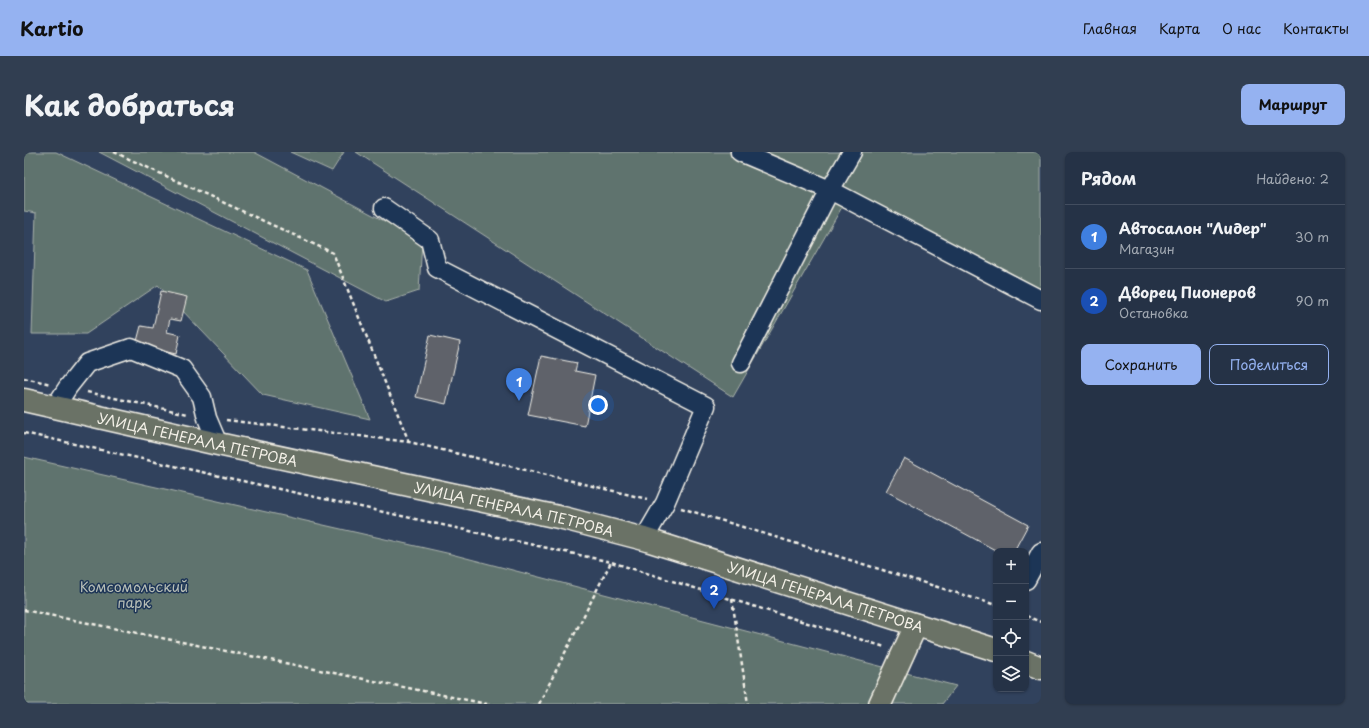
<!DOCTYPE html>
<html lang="ru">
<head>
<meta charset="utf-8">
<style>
  :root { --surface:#253246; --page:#313e51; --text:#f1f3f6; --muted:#a3aab3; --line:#424d5f; --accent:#95b2f1 }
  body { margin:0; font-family:"Playpen Sans",sans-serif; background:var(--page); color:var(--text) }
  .controls { position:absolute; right:12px; bottom:12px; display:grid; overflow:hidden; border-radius:8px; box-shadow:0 1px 3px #0004 }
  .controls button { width:36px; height:36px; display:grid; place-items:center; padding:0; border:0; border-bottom:1px solid var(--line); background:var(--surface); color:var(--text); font:20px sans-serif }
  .you { position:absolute; left:574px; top:253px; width:14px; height:14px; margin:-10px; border:3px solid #fff; border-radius:50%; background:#1a73e8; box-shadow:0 0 0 6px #1a73e833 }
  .badge { display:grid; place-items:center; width:26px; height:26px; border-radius:50%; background:var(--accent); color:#fff; font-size:13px; font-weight:700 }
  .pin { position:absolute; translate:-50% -33px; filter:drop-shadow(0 1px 2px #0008) }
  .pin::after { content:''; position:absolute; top:21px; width:14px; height:12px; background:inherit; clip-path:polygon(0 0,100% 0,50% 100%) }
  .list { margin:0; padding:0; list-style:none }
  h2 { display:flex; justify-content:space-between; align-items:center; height:52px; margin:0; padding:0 16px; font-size:17px }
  h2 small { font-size:13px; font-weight:400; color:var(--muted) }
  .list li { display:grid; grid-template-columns:26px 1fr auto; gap:12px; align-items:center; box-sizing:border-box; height:64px; padding:0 16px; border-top:1px solid var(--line) }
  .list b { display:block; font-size:15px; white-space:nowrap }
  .list p { margin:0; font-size:13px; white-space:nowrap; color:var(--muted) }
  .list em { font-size:13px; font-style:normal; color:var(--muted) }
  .actions { display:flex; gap:8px; padding:12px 16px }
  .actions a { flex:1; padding:9px 0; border:1px solid var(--accent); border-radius:8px; text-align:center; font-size:14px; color:var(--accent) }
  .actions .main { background:var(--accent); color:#111 }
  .icon { flex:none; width:22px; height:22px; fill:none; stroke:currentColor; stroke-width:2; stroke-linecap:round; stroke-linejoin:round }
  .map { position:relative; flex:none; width:1017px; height:552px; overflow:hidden; border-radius:8px }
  header { display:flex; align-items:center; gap:24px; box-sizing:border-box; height:56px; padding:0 20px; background:var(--accent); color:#111 }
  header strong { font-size:19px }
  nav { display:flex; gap:22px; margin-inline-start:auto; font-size:14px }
  .intro { display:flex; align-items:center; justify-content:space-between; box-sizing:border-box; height:96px; padding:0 24px }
  h1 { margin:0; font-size:28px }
  .button { padding:10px 18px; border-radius:8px; background:var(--accent); color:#111; font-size:14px; font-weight:700 }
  main { display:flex; gap:24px; padding:0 24px }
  aside { flex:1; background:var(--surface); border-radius:8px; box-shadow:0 1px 3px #0004 }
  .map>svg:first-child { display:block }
  .green { fill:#5f736e; stroke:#aab2ab }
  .building { fill:#5f626a; stroke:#f4f1e8 }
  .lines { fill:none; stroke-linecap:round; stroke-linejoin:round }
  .minor-casing { stroke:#f4f1e8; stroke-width:21 }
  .major-casing { stroke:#f4f1e8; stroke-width:25 }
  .path { stroke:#f4f1e8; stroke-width:2.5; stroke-dasharray:4 3; stroke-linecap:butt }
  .minor { stroke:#1d3557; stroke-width:18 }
  .major { stroke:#6a7266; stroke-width:22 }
  .labels { text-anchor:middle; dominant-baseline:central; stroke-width:3; stroke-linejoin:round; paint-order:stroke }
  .street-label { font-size:14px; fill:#f4f1e8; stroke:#1d3557 }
  .park-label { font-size:14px; fill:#b8bfb7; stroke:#1d3557 }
</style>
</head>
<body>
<header>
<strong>Kartio</strong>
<nav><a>Главная</a><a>Карта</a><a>О нас</a><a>Контакты</a></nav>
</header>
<div class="intro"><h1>Как добраться</h1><a class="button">Маршрут</a></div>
<main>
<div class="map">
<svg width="1017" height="552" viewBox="0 0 1017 552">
  <rect width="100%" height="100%" fill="#31425d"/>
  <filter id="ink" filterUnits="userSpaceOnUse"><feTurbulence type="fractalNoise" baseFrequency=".025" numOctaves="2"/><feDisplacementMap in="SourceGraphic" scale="8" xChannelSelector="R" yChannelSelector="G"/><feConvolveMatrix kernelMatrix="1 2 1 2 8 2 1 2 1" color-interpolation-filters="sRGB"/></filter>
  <g filter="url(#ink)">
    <!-- green -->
    <g class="green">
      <polygon points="0,0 32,0 283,118 346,267 239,243 134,133 62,182 8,182 12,61 0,59"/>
      <polygon points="75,0 230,0 398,89 395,139 362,150"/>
      <polygon points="266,0 320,0 308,19"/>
      <polygon points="332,0 1017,0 1017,155 818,55 709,245"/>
      <polygon points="0,305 427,402 932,534 918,552 0,552"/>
    </g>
    <!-- building -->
    <g class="building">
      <polygon points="137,139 163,145 157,169 146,167 143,180 156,183 152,202 112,193 117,174 129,176"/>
      <polygon points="406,183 436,190 422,252 392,245"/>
      <polygon points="517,204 553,211 551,219 571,223 561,274 504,263"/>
      <polygon points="880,306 1004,373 990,399 973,399 862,339"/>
    </g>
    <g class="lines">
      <defs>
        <g id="minor">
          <polyline points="716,0 806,38 1017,148"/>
          <polyline points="360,56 406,88 413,116 682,254 641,351 620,387"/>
          <polyline points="717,211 806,38 828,0"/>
          <polyline points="31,255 44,235 63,211 107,196 158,217 178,245 183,266 194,292"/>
          <polyline points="1002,428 1017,400"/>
        </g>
        <g id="major">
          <path id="s1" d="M0,248L194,292L539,366L620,387L972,498"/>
          <polyline points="1002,510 1017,516"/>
          <polyline points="856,552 892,473"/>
        </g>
      </defs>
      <!-- minor casing -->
      <use href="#minor" class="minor-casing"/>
      <!-- major casing -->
      <use href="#major" class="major-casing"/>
      <!-- path -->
      <g class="path">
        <polyline points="90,0 309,101 385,290"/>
        <polyline points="0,226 27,232"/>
        <polyline points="63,240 164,262"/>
        <polyline points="202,268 385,290 623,347"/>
        <polyline points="0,281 587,410 861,495"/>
        <polyline points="657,356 972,453"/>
        <polyline points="708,447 724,552"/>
        <polyline points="0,458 463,552"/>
        <polyline points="1002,464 1017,470"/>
        <polyline points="515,552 587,410"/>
      </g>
      <!-- minor -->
      <use href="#minor" class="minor"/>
      <!-- major -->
      <use href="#major" class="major"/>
    </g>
  </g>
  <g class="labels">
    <!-- street labels -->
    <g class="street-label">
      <text stroke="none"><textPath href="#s1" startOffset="178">УЛИЦА ГЕНЕРАЛА ПЕТРОВА</textPath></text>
      <text stroke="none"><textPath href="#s1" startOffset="502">УЛИЦА ГЕНЕРАЛА ПЕТРОВА</textPath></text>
      <text stroke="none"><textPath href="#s1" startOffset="826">УЛИЦА ГЕНЕРАЛА ПЕТРОВА</textPath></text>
    </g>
    <!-- park labels -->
    <g class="park-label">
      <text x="110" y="434">Комсомольский<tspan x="110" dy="16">парк</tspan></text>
    </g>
  </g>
</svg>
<div class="controls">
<button>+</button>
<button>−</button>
<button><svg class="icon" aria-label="locate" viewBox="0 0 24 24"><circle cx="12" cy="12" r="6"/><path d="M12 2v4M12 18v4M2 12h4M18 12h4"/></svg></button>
<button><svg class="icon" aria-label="layers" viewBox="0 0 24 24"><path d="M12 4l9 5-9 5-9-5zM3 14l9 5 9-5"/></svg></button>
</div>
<div class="you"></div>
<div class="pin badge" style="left:495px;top:249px;background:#3f7fe0">1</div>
<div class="pin badge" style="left:690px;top:457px;background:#1a4fb4">2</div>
</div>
<aside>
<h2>Рядом<small>Найдено: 2</small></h2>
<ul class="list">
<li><span class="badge" style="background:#3f7fe0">1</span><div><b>Автосалон &quot;Лидер&quot;</b><p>Магазин</p></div><em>30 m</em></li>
<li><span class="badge" style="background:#1a4fb4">2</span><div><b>Дворец Пионеров</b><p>Остановка</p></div><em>90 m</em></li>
</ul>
<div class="actions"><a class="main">Сохранить</a><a>Поделиться</a></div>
</aside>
</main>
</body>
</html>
